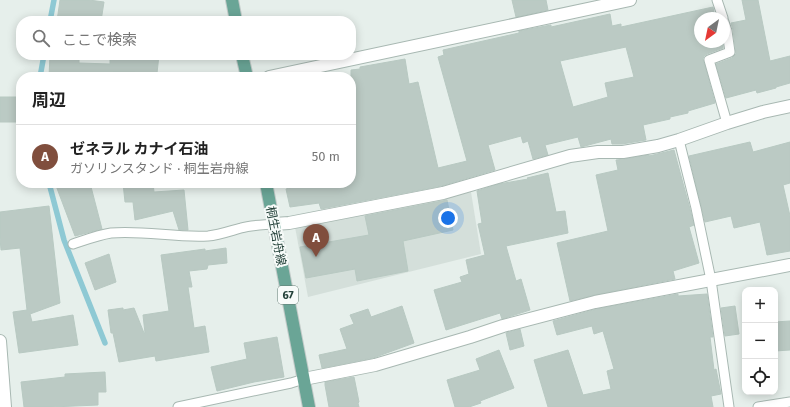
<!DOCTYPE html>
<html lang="ja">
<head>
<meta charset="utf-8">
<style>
  :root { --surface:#fff; --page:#f6f6f6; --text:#222; --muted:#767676; --line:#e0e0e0; --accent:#804e3d }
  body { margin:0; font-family:"Fira Sans","Noto Sans JP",sans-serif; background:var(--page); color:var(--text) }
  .controls { position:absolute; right:12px; bottom:12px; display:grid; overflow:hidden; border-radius:8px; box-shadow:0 2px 10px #0003 }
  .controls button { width:36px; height:36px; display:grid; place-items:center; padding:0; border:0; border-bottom:1px solid var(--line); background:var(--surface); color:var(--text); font:20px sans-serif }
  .compass { position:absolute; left:694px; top:12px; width:36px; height:36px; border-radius:50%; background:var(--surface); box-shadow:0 2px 10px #0003; rotate:213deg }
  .you { position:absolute; left:448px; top:218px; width:14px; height:14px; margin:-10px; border:3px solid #fff; border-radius:50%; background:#1a73e8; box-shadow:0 0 0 6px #1a73e833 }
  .badge { display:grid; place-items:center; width:26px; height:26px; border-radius:50%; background:var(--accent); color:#fff; font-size:13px; font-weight:700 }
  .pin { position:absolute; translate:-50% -33px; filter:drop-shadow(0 1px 2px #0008) }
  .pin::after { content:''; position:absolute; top:21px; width:14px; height:12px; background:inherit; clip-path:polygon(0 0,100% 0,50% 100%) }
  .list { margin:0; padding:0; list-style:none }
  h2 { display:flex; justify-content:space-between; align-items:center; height:52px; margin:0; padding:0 16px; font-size:17px }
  h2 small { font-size:13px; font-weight:400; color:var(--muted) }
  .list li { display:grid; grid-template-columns:26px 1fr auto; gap:12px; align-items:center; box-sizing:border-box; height:64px; padding:0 16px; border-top:1px solid var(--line) }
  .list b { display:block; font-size:15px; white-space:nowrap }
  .list p { margin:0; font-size:13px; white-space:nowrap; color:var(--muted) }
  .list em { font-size:13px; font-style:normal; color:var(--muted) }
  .icon { flex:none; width:22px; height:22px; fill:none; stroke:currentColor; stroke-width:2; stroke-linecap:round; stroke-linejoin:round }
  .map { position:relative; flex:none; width:790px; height:407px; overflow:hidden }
  .search { position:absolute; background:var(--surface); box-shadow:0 2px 10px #0003; left:16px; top:16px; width:340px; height:44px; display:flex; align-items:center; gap:10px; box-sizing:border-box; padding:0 14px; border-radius:16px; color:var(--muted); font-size:15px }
  .panel { position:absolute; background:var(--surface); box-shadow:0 2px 10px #0003; left:16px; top:72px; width:340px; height:116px; border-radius:16px }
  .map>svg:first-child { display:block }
  .built { fill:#d4dfda }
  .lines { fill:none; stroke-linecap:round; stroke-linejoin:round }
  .stream { stroke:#8ec9d4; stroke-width:5.5 }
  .building { fill:#bbcac4; stroke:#b8c9c2; fill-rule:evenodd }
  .service-casing { stroke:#a8b8b2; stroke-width:11 }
  .minor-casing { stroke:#a8b8b2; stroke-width:14 }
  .primary-casing { stroke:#c2cac8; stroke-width:14 }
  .service { stroke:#fff; stroke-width:9 }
  .minor { stroke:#fff; stroke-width:12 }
  .primary { stroke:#6aa596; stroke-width:12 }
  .labels { text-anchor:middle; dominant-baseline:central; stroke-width:4; stroke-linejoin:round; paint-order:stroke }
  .shield { fill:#f7fbf9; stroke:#637a73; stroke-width:1 }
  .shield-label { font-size:11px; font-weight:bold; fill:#24423a }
  .street-label { font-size:12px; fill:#24423a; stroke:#f7fbf9 }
</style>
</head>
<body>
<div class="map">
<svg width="790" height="407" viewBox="0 0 790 407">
  <rect width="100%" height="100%" fill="#e6efeb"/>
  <!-- built -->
  <polygon class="built" points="471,192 481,254 308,297 295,227"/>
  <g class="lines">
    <!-- stream -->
    <g class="stream">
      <polyline points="50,21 54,0"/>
      <polyline points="40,77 44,55"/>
      <polyline points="49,183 64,240 105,343"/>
    </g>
  </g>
  <!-- building -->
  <g class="building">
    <polygon points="60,0 89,0 104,2 101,21 57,21"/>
    <polygon points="512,0 546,0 548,10 516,17"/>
    <polygon points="742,0 758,0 770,61 790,56 790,83 776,87 776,88 757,93 756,90 726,98 716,64 732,58 736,54 733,30 731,23 746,20"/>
    <path d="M713,7L715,18H700V42H723V48L707,54L704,56L703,59L715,103L688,111V113L670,117V119L643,125L646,140L622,144H612L611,139L581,147L578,137L545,145L548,155L533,159L528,141L523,143L521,136L488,145L495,170L441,186L321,209L319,203L290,207L286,189L306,183H351V70L360,69V67L405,59L409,84L418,82L438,168L467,161L438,57L444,55L443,50L519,33V31L551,25V27L610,14L612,26L621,24V27ZM626,47L634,77L605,83L608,97L573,107L560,61Z"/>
    <polygon points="50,55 79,55 79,63 110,64 110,55 159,55 157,73 113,72 113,77 49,77"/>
    <rect x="0" y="97" width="21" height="25"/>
    <polygon points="750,142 753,152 790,142 790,183 783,185 790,216 790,251 767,255 760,222 734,228 731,216 705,222 689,156"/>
    <polygon points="674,150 690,209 694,225 689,227 699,263 673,271 675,279 594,295 570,301 557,243 608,231 596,175 618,170 616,160 624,159 649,155 649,156"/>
    <polygon points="548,173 556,212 565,211 568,233 506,246 516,281 521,279 530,310 502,319 500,313 446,330 434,290 462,282 460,277 469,274 466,260 485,255 478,224 482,223 477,191 499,184 528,179 527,178"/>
    <polygon points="55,183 90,183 102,229 75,236"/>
    <polygon points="123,183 153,183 154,192 184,190 188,230 179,230 173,211 135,220 133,202 125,202"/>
    <polygon points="447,200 453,230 403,241 408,271 357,281 355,269 306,278 300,247 369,235 365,216"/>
    <polygon points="49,206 60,303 30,314 32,322 73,315 78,345 19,353 13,312 27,310 20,248 1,250 0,238 0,212"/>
    <polygon points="226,248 227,263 208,265 207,269 189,271 192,287 188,287 194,328 205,326 209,352 156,361 155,356 119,362 113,333 111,333 108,310 123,308 123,310 134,308 144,333 145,333 143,315 169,311 161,255 205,249 205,251"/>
    <polygon points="109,254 116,282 95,290 85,263"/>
    <polygon points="678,294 678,296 707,294 713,337 710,337 714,370 716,369 721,394 711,396 713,407 548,407 534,360 568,350 583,395 611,389 607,371 614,369 603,331 594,334 592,326 557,335 553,321 597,309"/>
    <polygon points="402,306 414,343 373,358 322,368 319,355 347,349 340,329 354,324 350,315 368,309 371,317"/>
    <polygon points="735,306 739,334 725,336 721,308"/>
    <polygon points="790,321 790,350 775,351 775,322"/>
    <polygon points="520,329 524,346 510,350 506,333"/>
    <polygon points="277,337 284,377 254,382 217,391 211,367 247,359 244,343"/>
    <polygon points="499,350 514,388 480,401 481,403 469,407 455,407 447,380 480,370 476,359"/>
    <polygon points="105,372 106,392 98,392 98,405 52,407 24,407 21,382 65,377 65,374"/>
    <polygon points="354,377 359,402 358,403 359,407 329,407 325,385 325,382"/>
  </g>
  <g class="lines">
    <defs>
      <g id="service">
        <polyline points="717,0 723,18"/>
        <polyline points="724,22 727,31 730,52 709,60 727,123"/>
        <polyline points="679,140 696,208 711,280 729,407"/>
        <path d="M73,244C85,240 98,235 111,233C143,230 176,238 208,236C219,235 230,231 241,228C251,225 263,225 274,224"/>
        <polyline points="178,407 291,383 304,379"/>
        <polyline points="758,407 790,402"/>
      </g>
      <g id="minor">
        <polyline points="269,77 630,0"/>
        <polyline points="274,224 289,223 443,193 570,156 598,152 623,152 658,146 679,140 727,123 763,112 790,106"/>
        <polyline points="0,341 5,407"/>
        <polyline points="304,379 375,365 470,337 503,326 595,302 790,265"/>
      </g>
      <g id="primary">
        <polyline points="232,0 236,21"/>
        <polyline points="242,55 247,77"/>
        <polyline points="266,183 309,407"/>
      </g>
    </defs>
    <!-- service casing -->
    <use href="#service" class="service-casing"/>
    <!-- minor casing -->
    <use href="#minor" class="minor-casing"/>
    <!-- primary casing -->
    <use href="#primary" class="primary-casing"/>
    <!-- service -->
    <use href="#service" class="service"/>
    <!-- minor -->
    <use href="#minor" class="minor"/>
    <!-- primary -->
    <use href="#primary" class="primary"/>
  </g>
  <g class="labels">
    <!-- shield labels -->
    <rect class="shield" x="278" y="286" width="20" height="18" rx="3"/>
    <g class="shield-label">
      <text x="288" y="295">67</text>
    </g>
    <!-- street labels -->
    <g class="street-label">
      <text transform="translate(276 236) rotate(79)">桐生岩舟線</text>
    </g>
  </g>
</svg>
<div class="controls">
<button>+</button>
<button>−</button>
<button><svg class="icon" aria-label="locate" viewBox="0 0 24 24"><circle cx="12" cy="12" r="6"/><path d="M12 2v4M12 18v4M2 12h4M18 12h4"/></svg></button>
</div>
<svg class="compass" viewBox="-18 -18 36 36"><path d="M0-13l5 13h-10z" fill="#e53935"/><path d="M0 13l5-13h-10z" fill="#767676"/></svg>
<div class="you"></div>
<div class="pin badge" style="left:316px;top:257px">A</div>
<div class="search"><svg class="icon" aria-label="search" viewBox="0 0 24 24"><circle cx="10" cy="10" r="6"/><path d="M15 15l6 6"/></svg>ここで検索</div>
<section class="panel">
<h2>周辺<small></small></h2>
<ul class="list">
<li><span class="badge">A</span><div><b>ゼネラル カナイ石油</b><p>ガソリンスタンド · 桐生岩舟線</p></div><em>50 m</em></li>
</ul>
</section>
</div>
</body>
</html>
